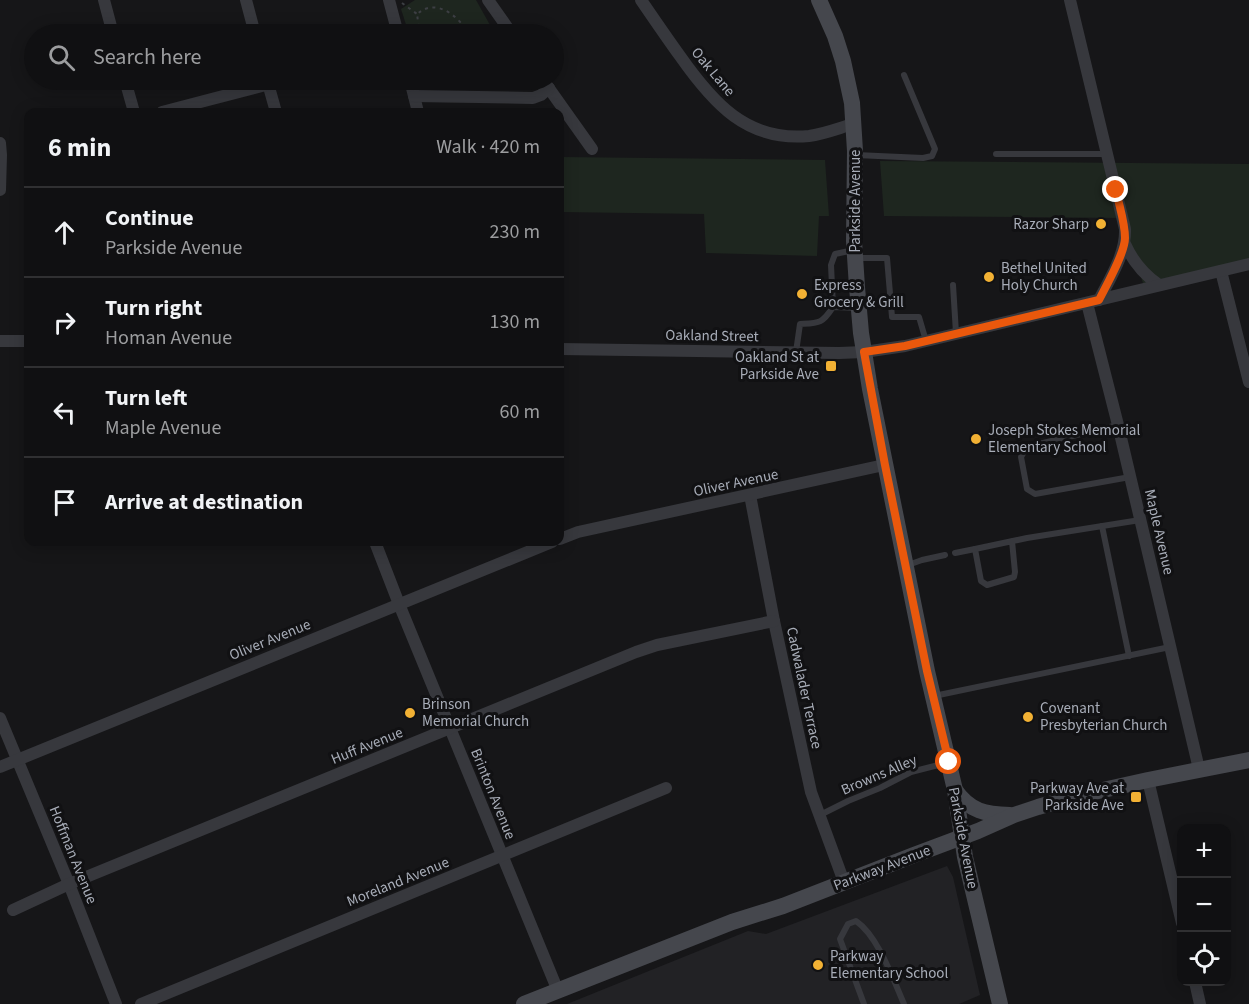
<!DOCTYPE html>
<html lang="en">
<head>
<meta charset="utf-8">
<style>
  :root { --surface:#101012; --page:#1e1e20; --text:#f1f3f6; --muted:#9c9d9f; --line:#303032 }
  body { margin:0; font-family:"Source Sans 3",sans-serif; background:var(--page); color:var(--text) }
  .controls { position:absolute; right:18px; bottom:18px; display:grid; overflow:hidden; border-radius:12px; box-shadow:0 3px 15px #0003 }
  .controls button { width:54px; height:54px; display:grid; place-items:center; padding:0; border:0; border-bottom:2px solid var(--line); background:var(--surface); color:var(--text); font:30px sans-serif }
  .stop { position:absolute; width:18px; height:18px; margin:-14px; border:4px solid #ea580c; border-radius:50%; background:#fff }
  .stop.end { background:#ea580c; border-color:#fff; box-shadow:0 2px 6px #0008 }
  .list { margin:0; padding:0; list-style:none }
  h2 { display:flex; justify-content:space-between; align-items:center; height:78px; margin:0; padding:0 24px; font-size:26px }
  h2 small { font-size:20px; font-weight:400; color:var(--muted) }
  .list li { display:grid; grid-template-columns:39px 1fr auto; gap:18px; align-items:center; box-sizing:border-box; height:90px; padding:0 24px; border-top:2px solid var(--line) }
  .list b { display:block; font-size:22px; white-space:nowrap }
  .list p { margin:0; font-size:20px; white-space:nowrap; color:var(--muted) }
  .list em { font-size:20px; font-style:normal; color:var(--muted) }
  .icon { flex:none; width:33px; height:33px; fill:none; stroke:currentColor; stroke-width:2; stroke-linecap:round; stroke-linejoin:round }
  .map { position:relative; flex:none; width:1249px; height:1004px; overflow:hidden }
  .search { position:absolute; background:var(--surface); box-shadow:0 3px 15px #0003; left:24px; top:24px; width:540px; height:66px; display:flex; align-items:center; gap:15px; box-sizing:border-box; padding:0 21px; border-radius:33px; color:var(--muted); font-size:22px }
  .panel { position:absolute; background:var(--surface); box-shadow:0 3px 15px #0003; left:24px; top:108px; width:540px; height:438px; border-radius:12px }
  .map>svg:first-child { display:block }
  .built { fill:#222225 }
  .green { fill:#1e261f }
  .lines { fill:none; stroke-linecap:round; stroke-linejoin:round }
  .path { stroke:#3d3f44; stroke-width:2; stroke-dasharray:3 4.5; stroke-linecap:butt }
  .service { stroke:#37383d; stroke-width:6 }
  .minor { stroke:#37383d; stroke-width:12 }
  .secondary { stroke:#45474d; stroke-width:16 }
  .route { stroke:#ea580c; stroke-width:8 }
  .poi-dot { fill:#f2b134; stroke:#111113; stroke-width:2 }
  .labels { text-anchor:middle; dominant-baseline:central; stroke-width:6; stroke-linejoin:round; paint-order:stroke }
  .street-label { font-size:15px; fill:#a8adb8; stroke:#111113 }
  .poi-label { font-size:15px; fill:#a8adb8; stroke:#111113; text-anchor:start }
</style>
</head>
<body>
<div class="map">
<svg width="1249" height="1004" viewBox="0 0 1249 1004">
  <rect width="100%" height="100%" fill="#161618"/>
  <!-- built -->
  <polygon class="built" points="947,866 953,877 980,995 959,1004 567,1004 748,931 766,934"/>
  <!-- green -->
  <g class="green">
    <polygon points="415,0 476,0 495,34 409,34 401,9"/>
    <path d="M424,80H527L529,82C497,90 458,82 425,83Z"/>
    <polygon points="560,157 825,160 829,216 819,216 817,256 706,253 704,214 560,212"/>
    <polygon points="880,161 1249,164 1249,267 1145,290 1123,218 884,216"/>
  </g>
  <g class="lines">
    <!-- path -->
    <g class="path">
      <polyline points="402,3 417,14"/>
      <path d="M421,34L419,29L417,14C420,12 422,10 425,9C442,2 462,20 468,34"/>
      <polyline points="478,86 483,82 479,80"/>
    </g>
    <!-- service -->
    <g class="service">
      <polyline points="996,154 1106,154"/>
      <polyline points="856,155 923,158 932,156 935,149 904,75"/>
      <polyline points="858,258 887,258 892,317 919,317 926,341"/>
      <polyline points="953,285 956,333"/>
      <polyline points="833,307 831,265 835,254 854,250"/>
      <path d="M796,352L800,324C819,323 822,324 833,307L858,308"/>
      <polyline points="1118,425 1035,445 1025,450 1021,457 1027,489 1035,494 1130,477"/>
      <polyline points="1102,526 1129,656"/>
      <polyline points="1012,541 1015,572 1014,577 987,585 981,581 975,549 1027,538 1140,520"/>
      <polyline points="955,553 975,549"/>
      <polyline points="908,565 922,560 945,555"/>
      <polyline points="934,696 1170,647"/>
      <polyline points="820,815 848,801 880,788 911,772 946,763"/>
      <path d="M864,1004L840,939L848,924L856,921C878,936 893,979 904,1004"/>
    </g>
    <!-- minor -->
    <g class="minor">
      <polyline points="104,0 113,34"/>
      <polyline points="246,0 255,34"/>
      <polyline points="389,0 398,34"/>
      <polyline points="488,0 512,34"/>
      <path d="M641,0C654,19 667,38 680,56C713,103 747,142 809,136C824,134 839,128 853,124"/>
      <path d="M1070,0L1125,229C1126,254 1110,278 1099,300"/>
      <polyline points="125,80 134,112"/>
      <polyline points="267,80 276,112"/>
      <polyline points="410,80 418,112"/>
      <polyline points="543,80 592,149"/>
      <polyline points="414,96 533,98 541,95 549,88"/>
      <polyline points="162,112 285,80"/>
      <polyline points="0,143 1,155 0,190"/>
      <path d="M1125,244C1133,262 1143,274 1159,285"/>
      <polyline points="1221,271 1249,382"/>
      <polyline points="1087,303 1118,425 1199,769"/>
      <polyline points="0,341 28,341"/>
      <polyline points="560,349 839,353 864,352 905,346 1249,264"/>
      <polyline points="750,495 774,621 811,792 844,882"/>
      <polyline points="560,539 578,532 884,465"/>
      <polyline points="375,542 399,604 558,991"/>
      <polyline points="0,718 69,884 116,1004"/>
      <polyline points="0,767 552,542"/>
      <polyline points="1148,780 1182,923"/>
      <polyline points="13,910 69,884 636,652 657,645 774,621"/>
      <polyline points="1195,982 1200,1004"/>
      <polyline points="141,1004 666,788"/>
    </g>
    <!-- secondary -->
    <g class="secondary">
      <polyline points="819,0 835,36 843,61 852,103 855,151 854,241 857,287 861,333 870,389 927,671 955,790 965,857 1000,1004"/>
      <path d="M955,790C970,812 986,814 1010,815"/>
      <polyline points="524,1004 732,922 783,906 914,855 978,831 1014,815 1038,807 1076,796 1148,780 1249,760"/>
    </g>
  </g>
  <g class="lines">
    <!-- route -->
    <path class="route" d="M949,762L927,671L885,465L864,352L905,346L1099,300C1106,286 1125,253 1125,238C1125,222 1119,206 1116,190"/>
  </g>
  <!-- markers -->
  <g class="poi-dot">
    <circle cx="1101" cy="224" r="6"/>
    <circle cx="989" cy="277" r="6"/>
    <circle cx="802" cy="294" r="6"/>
    <rect x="825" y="360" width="12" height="12" rx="3"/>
    <circle cx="976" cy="439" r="6"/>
    <circle cx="410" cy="713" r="6"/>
    <circle cx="1028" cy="717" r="6"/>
    <rect x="1130" y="791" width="12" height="12" rx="3"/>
    <circle cx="818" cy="965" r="6"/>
  </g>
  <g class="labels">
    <!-- street labels -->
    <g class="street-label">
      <text transform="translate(713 72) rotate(50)">Oak Lane</text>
      <text transform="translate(855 201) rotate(-90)">Parkside Avenue</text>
      <text transform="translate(712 336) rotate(1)">Oakland Street</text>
      <text transform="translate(736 483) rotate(-12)">Oliver Avenue</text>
      <text transform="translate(1159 532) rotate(77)">Maple Avenue</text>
      <text transform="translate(270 640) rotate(-22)">Oliver Avenue</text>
      <text transform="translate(804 688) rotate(78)">Cadwalader Terrace</text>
      <text transform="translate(367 746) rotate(-22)">Huff Avenue</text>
      <text transform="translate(879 775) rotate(-23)">Browns Alley</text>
      <text transform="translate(493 794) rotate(68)">Brinton Avenue</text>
      <text transform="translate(963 838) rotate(79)">Parkside Avenue</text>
      <text transform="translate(73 855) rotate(68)">Hoffman Avenue</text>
      <text transform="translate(882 868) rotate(-21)">Parkway Avenue</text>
      <text transform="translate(398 882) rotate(-22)">Moreland Avenue</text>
    </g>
    <!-- poi labels -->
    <g class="poi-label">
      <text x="1089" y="224" text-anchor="end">Razor Sharp</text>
      <text x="1001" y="268">Bethel United<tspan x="1001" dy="17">Holy Church</tspan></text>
      <text x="814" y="285">Express<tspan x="814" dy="17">Grocery &amp; Grill</tspan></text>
      <text x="819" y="357" text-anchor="end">Oakland St at<tspan x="819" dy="17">Parkside Ave</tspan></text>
      <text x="988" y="430">Joseph Stokes Memorial<tspan x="988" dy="17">Elementary School</tspan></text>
      <text x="422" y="704">Brinson<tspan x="422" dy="17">Memorial Church</tspan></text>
      <text x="1040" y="708">Covenant<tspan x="1040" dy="17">Presbyterian Church</tspan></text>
      <text x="1124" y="788" text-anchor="end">Parkway Ave at<tspan x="1124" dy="17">Parkside Ave</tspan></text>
      <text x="830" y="956">Parkway<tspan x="830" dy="17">Elementary School</tspan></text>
    </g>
  </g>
</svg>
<div class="controls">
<button>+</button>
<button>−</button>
<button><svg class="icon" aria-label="locate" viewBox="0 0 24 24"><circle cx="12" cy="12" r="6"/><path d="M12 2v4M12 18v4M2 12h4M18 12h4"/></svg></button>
</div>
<div class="stop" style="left:949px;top:762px"></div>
<div class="stop end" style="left:1116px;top:190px"></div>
<div class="search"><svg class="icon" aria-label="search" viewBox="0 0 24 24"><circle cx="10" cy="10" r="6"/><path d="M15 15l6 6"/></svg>Search here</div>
<section class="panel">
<h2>6 min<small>Walk · 420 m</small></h2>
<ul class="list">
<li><svg class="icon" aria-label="ahead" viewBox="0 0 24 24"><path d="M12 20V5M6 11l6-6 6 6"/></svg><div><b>Continue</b><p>Parkside Avenue</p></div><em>230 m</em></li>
<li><svg class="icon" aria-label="right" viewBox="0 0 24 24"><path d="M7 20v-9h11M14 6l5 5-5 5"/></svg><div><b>Turn right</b><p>Homan Avenue</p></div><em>130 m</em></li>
<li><svg class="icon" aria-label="left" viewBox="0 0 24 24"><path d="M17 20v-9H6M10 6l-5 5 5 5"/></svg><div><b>Turn left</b><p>Maple Avenue</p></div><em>60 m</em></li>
<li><svg class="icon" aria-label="arrive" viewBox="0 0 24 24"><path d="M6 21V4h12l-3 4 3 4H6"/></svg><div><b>Arrive at destination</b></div></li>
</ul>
</section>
</div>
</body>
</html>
